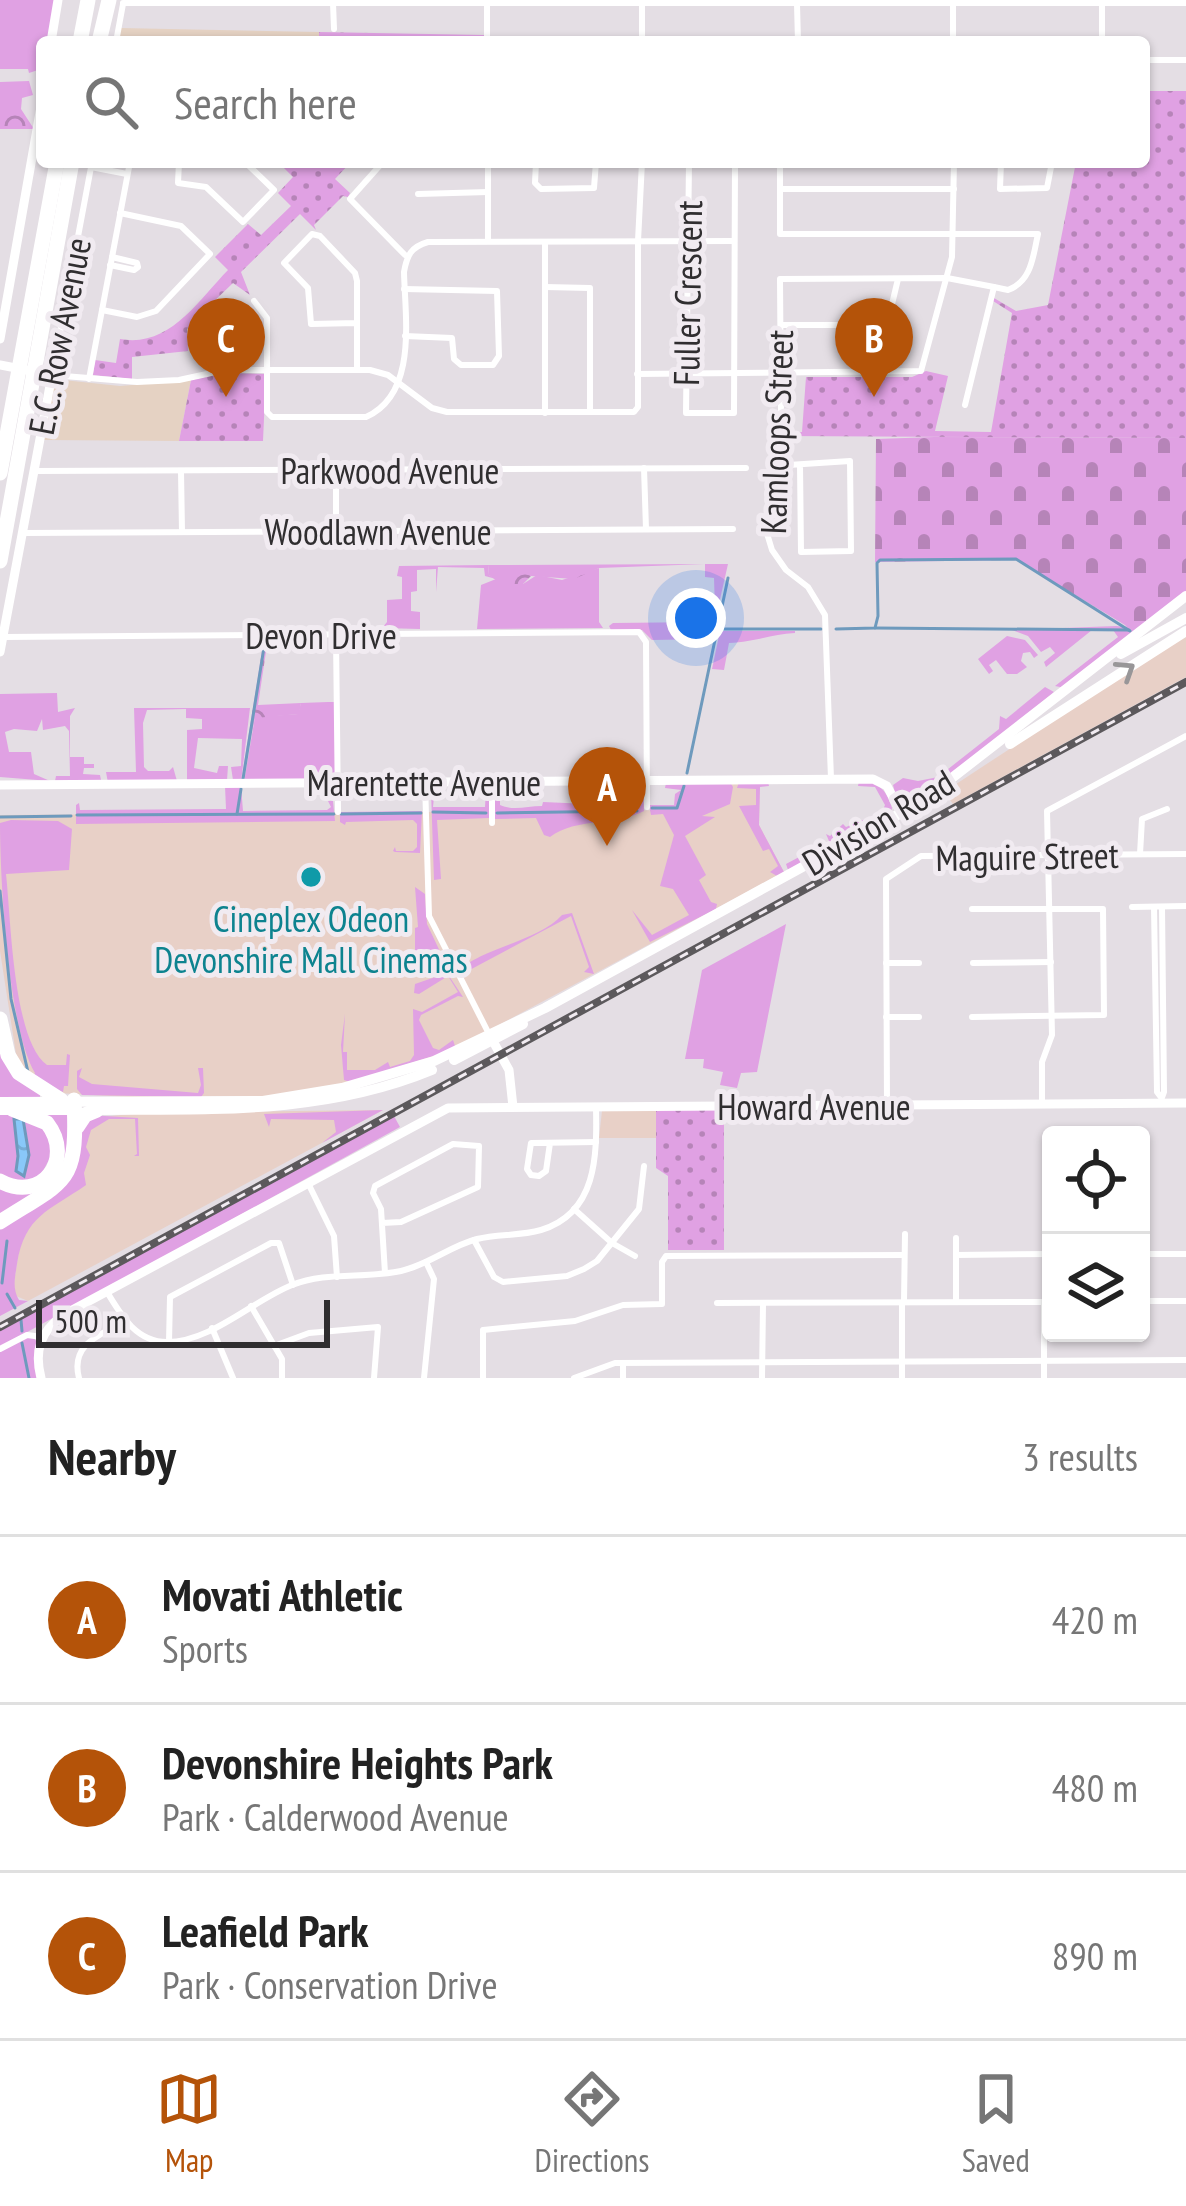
<!DOCTYPE html>
<html lang="en">
<head>
<meta charset="utf-8">
<style>
  :root { --surface:#fff; --page:#f2f2f2; --text:#222; --muted:#767676; --line:#e0e0e0; --accent:#b45309 }
  body { margin:0; font-family:"PT Sans Narrow",sans-serif; background:var(--page); color:var(--text) }
  .controls { position:absolute; right:36px; bottom:36px; display:grid; overflow:hidden; border-radius:12px; box-shadow:0 3px 9px #0004 }
  .controls button { width:108px; height:108px; display:grid; place-items:center; padding:0; border:0; border-bottom:3px solid var(--line); background:var(--surface); color:var(--text); font:60px sans-serif }
  .scale { position:absolute; left:36px; bottom:30px; width:294px; box-sizing:border-box; padding-left:12px; border:6px solid #302e30; border-top:0; font-size:33px; line-height:42px; white-space:nowrap; color:#302e30; -webkit-text-stroke:9px #f1ebf1; paint-order:stroke }
  .you { position:absolute; left:696px; top:618px; width:42px; height:42px; margin:-30px; border:9px solid #fff; border-radius:50%; background:#1a73e8; box-shadow:0 0 0 18px #1a73e833 }
  .badge { display:grid; place-items:center; width:78px; height:78px; border-radius:50%; background:var(--accent); color:#fff; font-size:39px; font-weight:700 }
  .pin { position:absolute; translate:-50% -99px; filter:drop-shadow(0 3px 6px #0008) }
  .pin::after { content:''; position:absolute; top:63px; width:42px; height:36px; background:inherit; clip-path:polygon(0 0,100% 0,50% 100%) }
  .list { margin:0; padding:0; list-style:none }
  h2 { display:flex; justify-content:space-between; align-items:center; height:156px; margin:0; padding:0 48px; font-size:51px }
  h2 small { font-size:39px; font-weight:400; color:var(--muted) }
  .list li { display:grid; grid-template-columns:78px 1fr auto; gap:36px; align-items:center; box-sizing:border-box; height:168px; padding:0 48px; border-top:3px solid var(--line) }
  .list b { display:block; font-size:45px; white-space:nowrap }
  .list p { margin:0; font-size:39px; white-space:nowrap; color:var(--muted) }
  .list em { font-size:39px; font-style:normal; color:var(--muted) }
  .icon { flex:none; width:66px; height:66px; fill:none; stroke:currentColor; stroke-width:2; stroke-linecap:round; stroke-linejoin:round }
  .map { position:relative; flex:none; width:1186px; height:1378px; overflow:hidden }
  .search { position:absolute; background:var(--surface); box-shadow:0 3px 9px #0004; left:36px; right:36px; top:36px; height:132px; display:flex; align-items:center; gap:30px; box-sizing:border-box; padding:0 42px; border-radius:12px; color:var(--muted); font-size:45px }
  .sheet { height:660px; background:var(--surface) }
  nav { display:flex; justify-content:space-around; align-items:center; box-sizing:border-box; height:168px; border-top:3px solid var(--line); background:var(--surface); font-size:33px; color:var(--muted) }
  nav a { display:grid; justify-items:center; gap:6px }
  nav .on { color:var(--accent) }
  .map>svg:first-child { display:block }
  .commercial { fill:#e8d0c7 }
  .education { fill:#e5d2c3 }
  .grass { fill:#e0a1e3 }
  .forest { fill:url(#forest-crowns) }
  .cemetery { fill:url(#cemetery-stones) }
  .park { fill:url(#park-dots) }
  .water { fill:url(#water-ripples); stroke:#6e9abd; stroke-width:3 }
  .lines { fill:none; stroke-linecap:round; stroke-linejoin:round }
  .stream { stroke:#6e9abd; stroke-width:3 }
  .minor { stroke:#fff; stroke-width:6 }
  .tertiary { stroke:#fff; stroke-width:9 }
  .secondary { stroke:#fff; stroke-width:10 }
  .motorway { stroke:#fff; stroke-width:15 }
  .rail-casing { stroke:#5c595c; stroke-width:8 }
  .rail { stroke:#f1ebf1; stroke-width:3; stroke-dasharray:9; stroke-linecap:butt }
  .oneway { stroke:#989698 }
  .culture-dot { fill:#0f9aa8; stroke:#f1ebf1; stroke-width:4.5 }
  .labels { text-anchor:middle; dominant-baseline:central; stroke-width:10; stroke-linejoin:round; paint-order:stroke }
  .street-label { font-size:36px; fill:#302e30; stroke:#f1ebf1 }
  .culture-label { font-size:36px; fill:#0d838f; stroke:#f1ebf1 }
</style>
</head>
<body>
<div class="map">
<svg width="1186" height="1378" viewBox="0 0 1186 1378">
  <defs>
    <pattern id="forest-crowns" width="20" height="18" patternUnits="userSpaceOnUse" patternTransform="scale(3)"><rect width="20" height="18" fill="#e0a1e3"/><path d="M2 6a3 3 0 1 1 6 0M12 15a3 3 0 1 1 6 0" fill="none" stroke="#b684b8"/></pattern>
    <pattern id="cemetery-stones" width="16" height="16" patternUnits="userSpaceOnUse" patternTransform="scale(3)"><rect width="16" height="16" fill="#e0a1e3"/><path d="M2 7V4a2 2 0 0 1 4 0v3zM10 15v-3a2 2 0 0 1 4 0v3z" fill="#b684b8"/></pattern>
    <pattern id="park-dots" width="8" height="8" patternUnits="userSpaceOnUse" patternTransform="scale(3)"><rect width="8" height="8" fill="#e0a1e3"/><path d="M2 2h.1M6 6h.1" fill="none" stroke="#b684b8" stroke-width="1.8" stroke-linecap="round"/></pattern>
    <pattern id="water-ripples" width="26" height="14" patternUnits="userSpaceOnUse" patternTransform="scale(3)"><rect width="26" height="14" fill="#89c8f9"/><path d="M2 4q2-2 4 0t4 0M15 11q2-2 4 0t4 0" fill="none" stroke="#77acd6"/></pattern>
  </defs>
  <rect width="100%" height="100%" fill="#e4dee4"/>
  <!-- commercial -->
  <g class="commercial">
    <polygon points="1186,633 1186,677 953,804 944,792"/>
    <polygon points="760,782 759,825 784,872 441,1056 327,1088 270,1096 129,1097 57,1093 25,1076 16,1054 0,951 0,815 686,810 691,783"/>
    <polygon points="656,1109 656,1138 599,1138 602,1111"/>
    <polygon points="383,1110 28,1301 16,1296 13,1288 21,1238 30,1223 53,1205 82,1119 140,1113"/>
  </g>
  <!-- education -->
  <g class="education">
    <polygon points="120,28 319,32 319,42 117,42"/>
    <polygon points="54,379 120,386 191,380 179,441 44,440"/>
  </g>
  <!-- grass -->
  <g class="grass">
    <polygon points="0,0 55,0 48,42 42,42 41,69 29,73 28,69 0,69"/>
    <polygon points="705,564 728,564 711,639 652,640 642,630 611,630 609,626 613,623 704,622 705,611 715,610 714,578 705,577"/>
    <polygon points="488,565 489,575 506,584 523,584 537,575 562,580 599,568 599,622 603,628 477,629 481,585 496,579 485,576 484,568 438,567 436,592 436,569 417,570 417,591 411,592 411,611 420,612 420,629 382,628 387,622 387,600 402,599 402,577 397,576 399,566"/>
    <polygon points="1116,626 1128,627 1134,635 1065,688 1055,686 1118,637 1113,630 1092,630 1046,667 1044,662 1055,653 1050,647 1041,652 1028,636 1012,630"/>
    <path d="M720,631H795V633C771,634 755,642 729,643L724,670L712,669Z"/>
    <polygon points="1007,636 1025,640 1038,655 1034,658 1030,652 1023,653 1021,661 1027,667 1017,674 1007,674 996,660 989,665 993,671 989,674 978,659"/>
    <polygon points="1045,687 1054,692 967,764 911,803 897,800 893,785 903,778 918,781 938,777 999,729 1000,716 1006,719"/>
    <polygon points="57,693 58,712 75,708 70,716 70,757 84,757 84,764 94,764 94,768 84,768 83,774 100,775 101,780 55,781 56,776 70,776 69,731 65,726 43,730 42,719 37,731 14,729 5,732 9,752 31,752 34,774 50,781 0,777 0,694"/>
    <polygon points="328,702 335,702 335,774 332,780 244,782 255,717 298,714 301,703"/>
    <polygon points="134,708 250,708 241,782 233,780 231,767 241,766 242,739 198,738 194,768 217,773 219,766 228,766 227,780 187,782 187,730 202,729 202,719 186,718 186,709 147,710 143,723 144,767 148,771 169,771 173,767 177,781 108,783 106,772 136,772"/>
    <path d="M859,781C878,781 886,789 892,808L890,816L788,870L786,864L829,841L826,834L830,836L843,824L846,827L882,812L885,805L875,787L858,786Z"/>
    <polygon points="730,782 733,787 730,804 702,816 715,817 685,836 706,875 699,880 711,902 717,904 716,909 650,942 632,910 652,935 689,915 673,889 660,886 674,835 663,814 651,815 649,805 674,805 675,794 681,790 665,788 666,783"/>
    <polygon points="739,782 768,782 769,786 760,787 759,825 784,872 777,876 770,872 778,866 769,849 763,851 739,806 756,805 756,789 737,788"/>
    <polygon points="480,784 490,791 489,818 437,820 441,879 434,880 431,791 435,787 433,807 485,807 486,789"/>
    <path d="M586,784H643L644,811C616,826 577,817 550,837L544,835L536,818L495,819V796H500V805C513,811 527,806 542,806L543,802L635,806L639,802L635,789H584Z"/>
    <polygon points="225,786 241,786 243,811 327,810 331,807 328,801 333,801 335,821 76,824 76,805 79,803 80,810 226,809"/>
    <polygon points="422,811 420,853 395,852 393,851 395,847 396,851 413,851 417,847 417,824 413,820 346,822 345,825 340,822 340,812"/>
    <path d="M11,820L58,821L72,829L69,870L6,874C11,919 13,1041 47,1065H66L67,1054L70,1055L68,1086H64L63,1092L31,1081L35,1073C8,1028 0,879 0,823Z"/>
    <polygon points="415,887 425,894 427,924 444,960 443,965 419,971 415,966 415,928 418,927"/>
    <path d="M572,913L594,974L584,972L589,967L571,916L464,973L461,970C477,950 539,941 562,915Z"/>
    <polygon points="786,924 757,1072 741,1073 737,1088 720,1085 723,1072 703,1068 704,1059 685,1059 702,970"/>
    <polygon points="447,973 463,997 458,996 421,1015 419,1020 433,1048 439,1050 453,1040 456,1049 350,1082 344,1080 341,1045 345,1014 343,1052 347,1052 347,1070 375,1070 388,1062 390,1067 410,1061 414,1055 413,1009 422,1012 458,992 448,976 419,994 414,993 415,984"/>
    <polygon points="0,1035 40,1094 40,1097 0,1097"/>
    <polygon points="82,1068 79,1077 92,1084 198,1093 201,1085 198,1068 203,1068 204,1093 201,1097 82,1095 77,1089 77,1071"/>
    <polygon points="383,1110 322,1143 336,1132 334,1120 271,1119 269,1127 264,1114"/>
    <polygon points="69,1113 66,1170 0,1219 0,1185 14,1190 60,1161 36,1115"/>
    <polygon points="0,1114 35,1118 56,1147 37,1182 0,1178"/>
    <path d="M88,1115L138,1118L139,1156H134L137,1154L135,1119H109L91,1130L86,1147L90,1155L84,1173L86,1185C49,1211 25,1215 17,1264C15,1278 12,1288 19,1300L28,1301L0,1316V1227L54,1193L78,1126Z"/>
    <polygon points="394,1116 400,1127 0,1347 0,1330"/>
    <polygon points="25,1338 33,1337 37,1342 38,1378 0,1378 0,1351"/>
  </g>
  <!-- forest -->
  <g class="forest">
    <polygon points="29,81 33,95 22,98 21,109 34,129 0,129 0,82"/>
    <polygon points="705,564 599,568 574,579 531,576 523,584 501,584 489,575 488,565"/>
    <polygon points="264,639 267,645 258,705 301,703 299,714 255,718 241,782"/>
  </g>
  <!-- cemetery -->
  <polygon class="cemetery" points="934,437 1186,438 1186,594 1134,635 1125,625 1017,560 875,562 876,439"/>
  <!-- park -->
  <g class="park">
    <polygon points="319,32 484,35 484,42 319,42"/>
    <polygon points="1144,91 1186,91 1186,438 781,436 781,433 802,432 806,377 912,377 926,371 948,376 935,431 991,432 1012,313 993,301 994,298 1016,311 1048,305 1076,162 1144,162"/>
    <path d="M278,162H351L335,179L350,193L348,197L343,196L314,225L316,230L300,214L241,272L250,295L233,283L208,307L213,333L196,320L187,329L188,351L132,357V379L93,375L95,360L116,363L120,339C169,348 197,302 228,270L215,257L248,224L261,235L291,206L278,193L293,177Z"/>
    <polygon points="223,373 266,374 263,441 179,441 191,380"/>
    <polygon points="656,1109 724,1109 724,1250 668,1250 668,1176 656,1168"/>
  </g>
  <!-- water -->
  <polygon class="water" points="14,1119 23,1119 29,1155 24,1176 16,1171 18,1156"/>
  <g class="lines">
    <!-- stream -->
    <g class="stream">
      <polyline points="875,628 1129,630"/>
      <polyline points="718,629 821,629"/>
      <polyline points="836,629 875,628 878,616 877,563 880,560 1016,559 1130,631"/>
      <polyline points="687,773 728,578"/>
      <polyline points="243,779 265,641"/>
      <polyline points="652,808 677,808 684,786"/>
      <polyline points="433,812 486,813"/>
      <polyline points="497,813 637,811"/>
      <polyline points="237,814 241,789"/>
      <polyline points="341,814 421,813"/>
      <polyline points="77,815 334,814"/>
      <polyline points="0,817 71,816"/>
      <polyline points="0,891 11,999 28,1072"/>
      <polyline points="2,1283 7,1241"/>
      <polyline points="7,1294 15,1308"/>
      <polyline points="21,1320 22,1331"/>
      <polyline points="22,1343 29,1378"/>
    </g>
    <!-- minor -->
    <g class="minor">
      <polyline points="123,3 1186,3"/>
      <polyline points="333,3 334,29"/>
      <polyline points="487,4 487,42"/>
      <polyline points="642,4 642,42"/>
      <polyline points="797,4 798,42"/>
      <polyline points="953,4 953,42"/>
      <polyline points="1102,4 1102,42"/>
      <polyline points="116,42 123,4"/>
      <polyline points="1144,60 1186,60"/>
      <polyline points="92,162 52,375 137,382 179,380 225,370 370,370 388,375 432,408 447,412 634,412 638,407 638,241 642,162"/>
      <polyline points="179,162 178,183 206,187 243,222 274,190 245,162"/>
      <polyline points="383,162 350,199 405,255"/>
      <polyline points="488,162 488,241"/>
      <polyline points="536,162 535,183 541,189 594,188 596,162"/>
      <polyline points="689,162 686,413 734,413 735,162"/>
      <path d="M780,162V234H1038C1033,256 1032,281 1008,290L994,287L965,405"/>
      <polyline points="1001,162 1000,189 1047,188 1052,162"/>
      <polyline points="91,167 127,174"/>
      <polyline points="780,189 954,189"/>
      <polyline points="418,194 488,192"/>
      <polyline points="545,242 545,413"/>
      <polyline points="110,265 134,270 138,267 137,263 112,257"/>
      <polyline points="545,287 590,288 590,412"/>
      <polyline points="404,289 497,291 499,356 493,365 461,365 454,359 452,338 405,336"/>
      <path d="M254,301L267,318V412L272,417H366C418,394 405,317 404,272C407,255 411,247 428,242L734,241"/>
      <polyline points="102,310 137,317 156,311 210,254 181,226 120,213"/>
      <polyline points="357,323 311,324 308,288 284,263 312,234 320,236 355,273 357,281 357,369"/>
      <polyline points="782,325 887,325 898,279"/>
      <polyline points="215,339 224,347 225,370"/>
      <polyline points="637,374 921,371 952,257 954,162"/>
      <polyline points="89,379 130,162"/>
      <polyline points="773,466 850,461 851,551 801,552 800,465"/>
      <polyline points="644,468 646,529"/>
      <polyline points="336,470 336,531"/>
      <polyline points="36,471 746,468"/>
      <polyline points="181,471 182,532"/>
      <polyline points="23,533 733,529"/>
      <polyline points="336,636 338,812"/>
      <polyline points="4,637 639,632 646,642 647,807"/>
      <polyline points="831,779 825,615 808,587 786,570 772,550 765,527 781,413 780,279 947,278 994,287"/>
      <polyline points="425,782 429,916 489,1034"/>
      <polyline points="492,782 492,823"/>
      <polyline points="1140,854 1142,819 1167,809"/>
      <polyline points="1132,907 1186,906"/>
      <polyline points="1154,907 1157,1092 1160,1096"/>
      <polyline points="886,963 919,963"/>
      <polyline points="973,963 1051,962"/>
      <polyline points="886,1017 919,1017"/>
      <polyline points="972,1017 1104,1015 1103,909 972,909"/>
      <polyline points="1042,1103 1042,1062 1052,1035 1047,811 1186,736"/>
      <polyline points="1160,1103 1164,1092 1162,907"/>
      <polyline points="887,1106 886,879 921,856 1186,854"/>
      <polyline points="550,1143 546,1171 539,1176 531,1175 527,1169 531,1143 596,1142"/>
      <polyline points="309,1185 334,1236 337,1277"/>
      <polyline points="574,1209 612,1243 635,1256"/>
      <polyline points="382,1223 401,1222 478,1187 479,1146 453,1144 375,1186 373,1193 381,1209 385,1273"/>
      <polyline points="474,1240 494,1277 503,1282 567,1276 584,1269 597,1261 639,1209 644,1166"/>
      <polyline points="1141,1254 1186,1254"/>
      <polyline points="956,1255 1051,1254"/>
      <path d="M107,1292C121,1315 136,1342 167,1342C211,1342 252,1301 292,1285C326,1271 365,1279 401,1271C428,1265 450,1246 477,1239C498,1234 520,1236 541,1230C597,1213 597,1156 596,1107"/>
      <polyline points="1141,1301 1186,1301"/>
      <polyline points="904,1302 905,1234"/>
      <polyline points="956,1302 956,1238"/>
      <polyline points="1044,1302 1044,1378"/>
      <polyline points="717,1303 1051,1302"/>
      <polyline points="902,1304 902,1378"/>
      <polyline points="251,1306 282,1359 282,1378"/>
      <polyline points="212,1328 233,1378"/>
      <polyline points="169,1342 170,1297 271,1243 279,1243 293,1285"/>
      <polyline points="274,1346 309,1333 378,1327 374,1378"/>
      <polyline points="0,1349 27,1335 42,1337"/>
      <polyline points="623,1365 623,1378"/>
      <path d="M79,1378C70,1344 100,1335 125,1321"/>
      <polyline points="424,1378 434,1279 426,1262"/>
      <polyline points="483,1378 483,1330 575,1321 623,1305 662,1304 662,1262 666,1256 904,1255"/>
      <polyline points="574,1378 615,1363 1186,1360"/>
      <polyline points="762,1378 763,1304"/>
    </g>
    <!-- tertiary -->
    <g class="tertiary">
      <polyline points="51,42 58,0"/>
      <polyline points="0,339 42,101"/>
      <polyline points="0,365 52,375 0,652"/>
      <polyline points="0,785 873,779 887,786 901,813"/>
      <polyline points="489,1034 509,1070 513,1107"/>
      <path d="M41,1378C34,1351 40,1332 63,1315L448,1108L1186,1103"/>
    </g>
    <!-- secondary -->
    <g class="secondary">
      <polyline points="1121,654 1186,618"/>
      <polyline points="1010,744 1186,631"/>
      <polyline points="454,1060 523,1024"/>
      <polyline points="0,1102 263,1101 342,1088 434,1061 545,1008 921,802 1186,596"/>
      <polyline points="0,1110 77,1110"/>
      <path d="M95,1110C210,1109 323,1115 432,1070"/>
    </g>
    <!-- motorway -->
    <g class="motorway">
      <polyline points="80,42 88,0"/>
      <polyline points="99,42 109,0"/>
      <polyline points="0,473 57,162"/>
      <polyline points="0,561 72,162"/>
      <polyline points="0,1019 8,1055 19,1073 61,1100"/>
      <polyline points="77,1127 85,1115 97,1110"/>
      <path d="M0,1181C42,1204 75,1159 47,1123L12,1109"/>
      <path d="M0,1222C67,1179 78,1185 74,1100"/>
    </g>
    <defs>
      <polyline id="rail" points="0,1327 1186,682"/>
    </defs>
    <!-- rail casing -->
    <use href="#rail" class="rail-casing"/>
    <!-- rail -->
    <use href="#rail" class="rail"/>
  </g>
  <!-- one-way arrows -->
  <defs><path id="oneway-chevron" d="M-2-3.5L2.5 0L-2 3.5" fill="none" stroke-width="1.6" stroke-linecap="round" stroke-linejoin="round" transform="scale(3)"/></defs>
  <use class="oneway" href="#oneway-chevron" transform="translate(1126 670) rotate(-33)"/>
  <!-- markers -->
  <circle class="culture-dot" cx="311" cy="877" r="12"/>
  <g class="labels">
    <!-- street labels -->
    <g class="street-label">
      <text transform="translate(687 293) rotate(-89)">Fuller Crescent</text>
      <text transform="translate(59 336) rotate(-79)">E.C. Row Avenue</text>
      <text transform="translate(776 432) rotate(-88)">Kamloops Street</text>
      <text x="390" y="470">Parkwood Avenue</text>
      <text x="378" y="531">Woodlawn Avenue</text>
      <text x="321" y="635">Devon Drive</text>
      <text x="424" y="782">Marentette Avenue</text>
      <text transform="translate(878 822) rotate(-31)">Division Road</text>
      <text transform="translate(1027 856) rotate(-1)">Maguire Street</text>
      <text x="814" y="1106">Howard Avenue</text>
    </g>
    <!-- culture labels -->
    <g class="culture-label">
      <text x="311" y="918">Cineplex Odeon<tspan x="311" dy="41">Devonshire Mall Cinemas</tspan></text>
    </g>
  </g>
</svg>
<div class="controls">
<button><svg class="icon" aria-label="locate" viewBox="0 0 24 24"><circle cx="12" cy="12" r="6"/><path d="M12 2v4M12 18v4M2 12h4M18 12h4"/></svg></button>
<button><svg class="icon" aria-label="layers" viewBox="0 0 24 24"><path d="M12 4l9 5-9 5-9-5zM3 14l9 5 9-5"/></svg></button>
</div>
<div class="scale">500 m</div>
<div class="you"></div>
<div class="pin badge" style="left:607px;top:846px">A</div>
<div class="pin badge" style="left:874px;top:397px">B</div>
<div class="pin badge" style="left:226px;top:397px">C</div>
<div class="search"><svg class="icon" aria-label="search" viewBox="0 0 24 24"><circle cx="10" cy="10" r="6"/><path d="M15 15l6 6"/></svg>Search here</div>
</div>
<section class="sheet">
<h2>Nearby<small>3 results</small></h2>
<ul class="list">
<li><span class="badge">A</span><div><b>Movati Athletic</b><p>Sports</p></div><em>420 m</em></li>
<li><span class="badge">B</span><div><b>Devonshire Heights Park</b><p>Park · Calderwood Avenue</p></div><em>480 m</em></li>
<li><span class="badge">C</span><div><b>Leafield Park</b><p>Park · Conservation Drive</p></div><em>890 m</em></li>
</ul>
</section>
<nav>
<a class="on"><svg class="icon" aria-label="map" viewBox="0 0 24 24"><path d="M3 6l6-2 6 2 6-2v14l-6 2-6-2-6 2zM9 4v14M15 6v14"/></svg>Map</a>
<a><svg class="icon" aria-label="directions" viewBox="0 0 24 24"><path d="M12 3l9 9-9 9-9-9zM9 14v-3h6M13 9l2 2-2 2"/></svg>Directions</a>
<a><svg class="icon" aria-label="saved" viewBox="0 0 24 24"><path d="M7 4h10v16l-5-4-5 4z"/></svg>Saved</a>
</nav>
</body>
</html>
